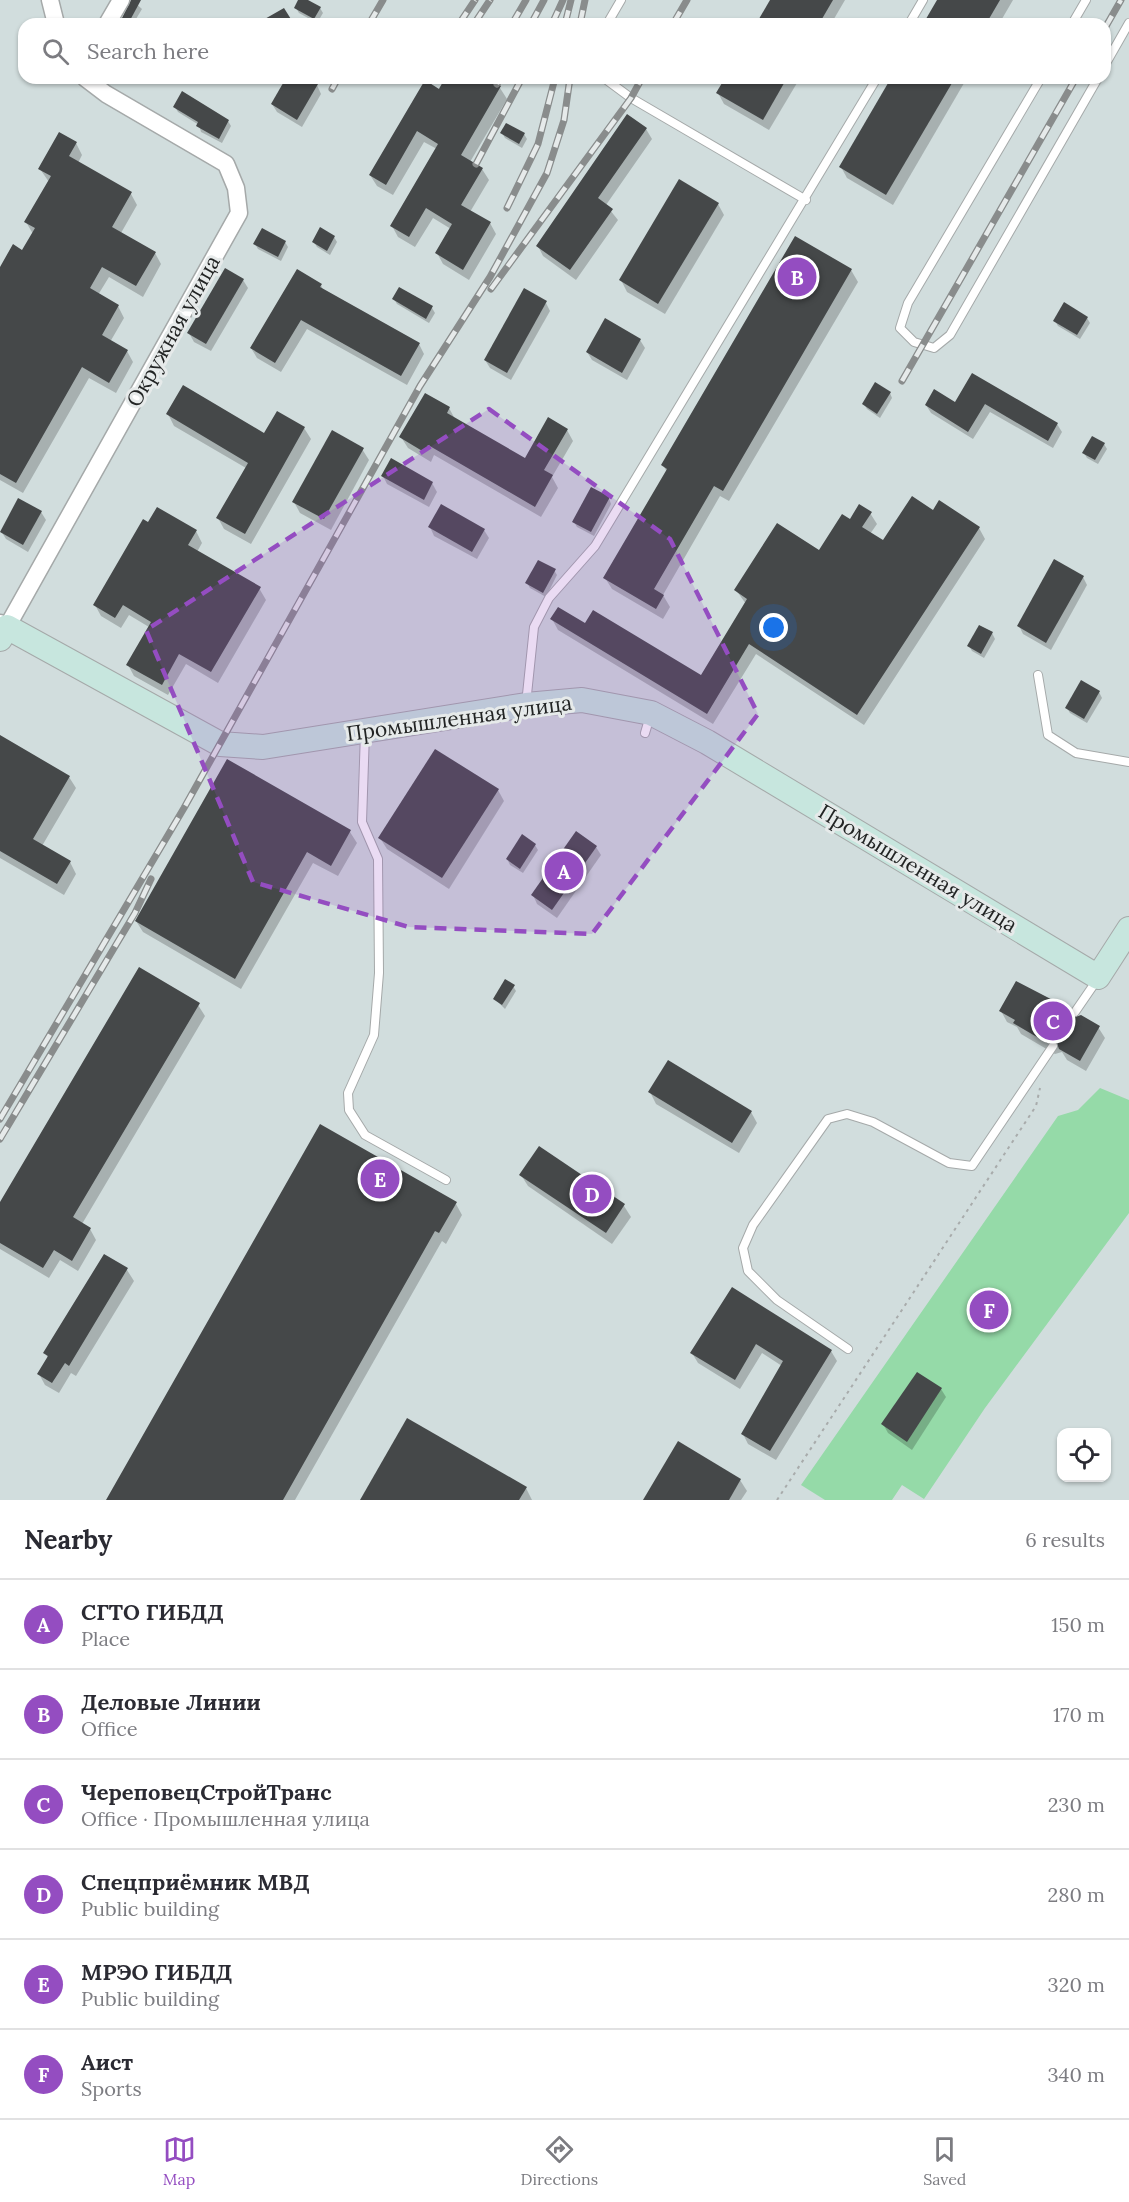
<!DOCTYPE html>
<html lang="en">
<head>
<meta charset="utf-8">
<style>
  :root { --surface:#fff; --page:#f2f2f3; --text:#2b2b33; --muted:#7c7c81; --line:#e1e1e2; --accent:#944dc1 }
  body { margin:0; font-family:Lora,serif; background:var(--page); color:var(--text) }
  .controls { position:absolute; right:18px; bottom:18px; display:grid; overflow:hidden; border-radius:12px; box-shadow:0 2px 4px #0004 }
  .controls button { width:54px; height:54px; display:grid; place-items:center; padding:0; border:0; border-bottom:2px solid var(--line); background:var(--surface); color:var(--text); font:30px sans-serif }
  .you { position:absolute; left:774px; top:628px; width:21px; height:21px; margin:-15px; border:4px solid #fff; border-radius:50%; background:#1a73e8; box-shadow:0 0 0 9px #1a73e833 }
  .badge { display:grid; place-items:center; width:39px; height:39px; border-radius:50%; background:var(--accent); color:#fff; font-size:20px; font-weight:700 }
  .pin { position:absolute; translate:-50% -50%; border:3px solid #fff; box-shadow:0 2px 6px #0006 }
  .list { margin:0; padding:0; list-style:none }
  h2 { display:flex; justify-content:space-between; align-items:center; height:78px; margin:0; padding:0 24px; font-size:26px }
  h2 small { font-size:20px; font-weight:400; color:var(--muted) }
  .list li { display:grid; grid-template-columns:39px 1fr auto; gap:18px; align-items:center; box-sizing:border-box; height:90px; padding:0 24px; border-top:2px solid var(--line) }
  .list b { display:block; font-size:22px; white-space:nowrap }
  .list p { margin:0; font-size:20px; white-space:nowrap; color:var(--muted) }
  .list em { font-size:20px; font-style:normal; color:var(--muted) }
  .icon { flex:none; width:33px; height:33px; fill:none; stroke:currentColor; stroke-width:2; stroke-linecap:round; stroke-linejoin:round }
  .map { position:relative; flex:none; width:1129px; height:1500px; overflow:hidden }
  .search { position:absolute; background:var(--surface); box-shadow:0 2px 4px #0004; left:18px; right:18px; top:18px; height:66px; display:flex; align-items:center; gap:15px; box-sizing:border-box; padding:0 21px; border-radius:18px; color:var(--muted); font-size:22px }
  .sheet { height:618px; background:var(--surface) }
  nav { display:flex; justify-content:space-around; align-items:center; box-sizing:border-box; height:84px; border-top:2px solid var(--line); background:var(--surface); font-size:16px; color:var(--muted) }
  nav a { display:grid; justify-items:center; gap:3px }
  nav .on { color:var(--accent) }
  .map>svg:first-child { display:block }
  .built { fill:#d1dddd; fill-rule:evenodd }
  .green { fill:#95daa8 }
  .shadow { fill:#0003 }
  .building { fill:#454849 }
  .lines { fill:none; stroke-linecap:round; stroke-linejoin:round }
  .lane-casing { stroke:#a5a9a9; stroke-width:10 }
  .street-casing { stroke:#a5a9a9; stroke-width:19 }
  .secondary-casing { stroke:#a5a9a9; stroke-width:26 }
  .path { stroke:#a8abab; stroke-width:2; stroke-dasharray:3 4.5; stroke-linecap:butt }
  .lane { stroke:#fff; stroke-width:8 }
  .street { stroke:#fff; stroke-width:16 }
  .secondary { stroke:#c7e6de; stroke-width:24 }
  .rail-casing { stroke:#898c8c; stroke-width:7 }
  .rail { stroke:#e6eaea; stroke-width:4.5; stroke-dasharray:14; stroke-linecap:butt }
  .marked { fill:#944dc1; fill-opacity:0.2; stroke:#944dc1; stroke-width:4.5; stroke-dasharray:12 8; stroke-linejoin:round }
  .labels { text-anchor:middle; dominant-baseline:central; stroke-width:6; stroke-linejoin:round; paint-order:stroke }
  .street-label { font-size:21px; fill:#222424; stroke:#e6eaea }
</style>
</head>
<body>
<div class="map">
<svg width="1129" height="1500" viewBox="0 0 1129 1500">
  <rect width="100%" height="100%" fill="#e6eaea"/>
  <!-- built -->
  <path class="built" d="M0,0H1129V1500H0ZM24,24H1105V78H24ZM1062,1432H1106V1478H1062Z"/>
  <!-- green -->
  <polygon class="green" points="1100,1088 1129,1100 1129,1213 985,1408 924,1499 902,1485 892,1500 825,1500 801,1485 1058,1116 1078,1110"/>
  <!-- shadow -->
  <g class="shadow">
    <polygon points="132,0 142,9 133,24 121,24"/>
    <polygon points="300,0 320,8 323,13 317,23 299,13 296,8"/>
    <polygon points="772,0 845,0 831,24 758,24"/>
    <polygon points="938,0 1013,0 999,24 924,24"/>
    <polygon points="288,78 304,78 317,85 321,94 302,127 277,112 272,104"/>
    <polygon points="447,78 484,78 500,88 507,99 470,162 482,169 489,180 470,212 490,223 496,234 469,280 443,264 437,253 451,229 433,218 415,247 398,237 392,226 437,149 424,142 393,195 377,186 370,175"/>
    <polygon points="726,78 800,78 769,130 724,104 718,93"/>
    <polygon points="893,78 967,78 893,205 847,178 841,167"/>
    <polygon points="175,107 228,121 231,126 222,143 201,132 199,125 178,112"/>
    <polygon points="646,129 652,139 606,205 618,220 576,280 543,256 538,246"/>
    <polygon points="502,133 524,134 527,139 522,148 505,138"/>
    <polygon points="76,143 82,155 78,163 131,194 137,205 121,233 155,253 161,264 143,297 109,277 98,295 118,306 124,318 110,342 127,351 133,362 116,393 89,378 23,493 0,480 0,270 23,252 33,234 26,222 49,182 40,169"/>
    <polygon points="718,204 724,215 665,314 627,292 621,280"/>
    <polygon points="334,237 337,242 330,255 317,247 314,242"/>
    <polygon points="285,242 288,247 281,261 258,249 255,244"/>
    <polygon points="851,270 858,282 729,501 720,496 663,595 670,607 663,619 612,589 605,578 667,472 663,465"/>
    <polygon points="243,280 248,288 211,351 194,342 189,333"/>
    <polygon points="321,285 323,290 419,344 424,354 407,385 307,329 281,372 257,358 251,348"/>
    <polygon points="394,299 432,308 435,313 429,323 397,304"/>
    <polygon points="546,303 550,311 511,380 490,368 485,360"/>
    <polygon points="1087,318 1090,323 1080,339 1058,326 1055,321"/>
    <polygon points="640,340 645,348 627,380 592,360 587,352"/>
    <polygon points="972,375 1057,424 1062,432 1053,448 990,412 973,439 931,413 926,405 956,404"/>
    <polygon points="890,393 892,398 880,418 867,409 864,404"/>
    <polygon points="449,408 455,419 525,460 567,430 573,441 552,477 558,488 541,517 434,455 431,462 408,448 401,437"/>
    <polygon points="168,414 265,435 304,428 311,439 251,544 224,529 218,518 246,468 174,426"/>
    <polygon points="1104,444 1107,449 1098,464 1087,458 1084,453"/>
    <polygon points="362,449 369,460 331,530 300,513 294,502"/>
    <polygon points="383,476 432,483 437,492 429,507 387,484"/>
    <polygon points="609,498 611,504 594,536 577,527 574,522"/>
    <polygon points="41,512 46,520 28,552 6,539 1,531"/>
    <polygon points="934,512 979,528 985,539 864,725 756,654 713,724 558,630 552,619 586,625 702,677 746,604 736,590 819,552 850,521 870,513 877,524 870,534 884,543"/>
    <polygon points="430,527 484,530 489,538 477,559 434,536"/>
    <polygon points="196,531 202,543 197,552 259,588 266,600 218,683 186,664 168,695 134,676 128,665 149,627 129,615 121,628 101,616 95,605"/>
    <polygon points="554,570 557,575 546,597 530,588 527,583"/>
    <polygon points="1083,577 1087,585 1051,650 1023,634 1019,626"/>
    <polygon points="992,633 995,639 984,658 972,651 969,646"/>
    <polygon points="1099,692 1102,698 1087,723 1070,713 1067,708"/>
    <polygon points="0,737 69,777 76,788 42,846 70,862 76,874 64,895 0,858"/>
    <polygon points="228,761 350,832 357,843 338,876 313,863 241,989 143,932 136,921"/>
    <polygon points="498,790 504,801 449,889 387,849 380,838"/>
    <polygon points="535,845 538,850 523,873 510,865 507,859"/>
    <polygon points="596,847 601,855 557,918 537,904 533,895"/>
    <polygon points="513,986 516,991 505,1009 495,999"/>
    <polygon points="198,1005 205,1016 82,1224 90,1229 96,1240 78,1271 60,1260 49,1278 0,1249 0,1205"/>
    <polygon points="1068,1010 1073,1019 1098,1027 1105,1038 1086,1071 1067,1060 1062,1052 1055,1054 1021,1034 1017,1027 1007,1022 1001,1011"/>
    <polygon points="650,1092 751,1112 757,1123 739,1153 656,1104"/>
    <polygon points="540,1148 624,1206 631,1217 612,1244 528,1186 521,1175"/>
    <polygon points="456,1204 462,1215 446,1244 442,1241 295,1500 108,1500"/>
    <polygon points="104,1256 127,1270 134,1281 76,1376 71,1373 59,1393 45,1385 39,1374 48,1358 45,1353"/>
    <polygon points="732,1289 831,1351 837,1361 776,1460 748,1444 743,1434 782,1366 762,1353 740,1389 698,1363 692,1353"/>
    <polygon points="941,1389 946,1397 912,1450 888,1433 883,1424"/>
    <polygon points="740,1480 747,1491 741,1500 644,1500"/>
    <polygon points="526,1488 532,1500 362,1500"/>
  </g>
  <!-- building -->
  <g class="building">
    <polygon points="131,0 141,0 128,24 119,24"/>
    <polygon points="298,0 308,0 321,7 314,19 294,8"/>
    <polygon points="770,0 833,0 819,24 756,24"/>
    <polygon points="937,0 1000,0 986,24 923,24"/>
    <polygon points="284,8 294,24 256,24"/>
    <polygon points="286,78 307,78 318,84 297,120 271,104"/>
    <polygon points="445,78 487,78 501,86 461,155 483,168 461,205 491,222 463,270 435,253 452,224 426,208 409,237 390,226 438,144 417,131 386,185 369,175 425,80 439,89"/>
    <polygon points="725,78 787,78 763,120 716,93"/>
    <polygon points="891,78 955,78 886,195 839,167"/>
    <polygon points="182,91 229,120 219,139 196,126 198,122 173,107"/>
    <polygon points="627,114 647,128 598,198 613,209 570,270 536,246"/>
    <polygon points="506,123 525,133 519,144 500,133"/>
    <polygon points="59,132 77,142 69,156 132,192 112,227 156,252 136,286 102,267 90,288 119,305 102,335 128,350 109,383 82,367 16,483 0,474 0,267 13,244 22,250 35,228 24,222 51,176 38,169"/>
    <polygon points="679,179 719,203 658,304 619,280"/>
    <polygon points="320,227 335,236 327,251 312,242"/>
    <polygon points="262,228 286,241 278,257 253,244"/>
    <polygon points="795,236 852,269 723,491 714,486 654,589 664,595 656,609 603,578 667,469 661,465"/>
    <polygon points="225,268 244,279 206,344 187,333"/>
    <polygon points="297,269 322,284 320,287 420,343 401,376 301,320 275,363 250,348"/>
    <polygon points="399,287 433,306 426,319 392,299"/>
    <polygon points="524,288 547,301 507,373 484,360"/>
    <polygon points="1064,302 1088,317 1077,335 1053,321"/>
    <polygon points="605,318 641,339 622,373 586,352"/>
    <polygon points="972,373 1058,423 1048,441 985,404 968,432 925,405 934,389 955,402"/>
    <polygon points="875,382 891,392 877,414 862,404"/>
    <polygon points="183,385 264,433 277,411 305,427 245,534 216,518 248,463 166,414"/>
    <polygon points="425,393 450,407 447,413 525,458 548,417 568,429 544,470 553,475 535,507 428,445 424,452 399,437"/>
    <polygon points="332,430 364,448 324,519 292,502"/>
    <polygon points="1092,436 1105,443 1095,460 1082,453"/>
    <polygon points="391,458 433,482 424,500 381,476"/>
    <polygon points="591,487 610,497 591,532 572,522"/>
    <polygon points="912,496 933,510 939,500 980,527 857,715 749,644 707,714 550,619 558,607 585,623 593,610 701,675 747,599 734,590 777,523 819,550 842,514 850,519 859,504 872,512 862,527 883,540"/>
    <polygon points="18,498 42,511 23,545 0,532"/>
    <polygon points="441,504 485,529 472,552 428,527"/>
    <polygon points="157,507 197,530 188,545 261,587 211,672 179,654 162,685 126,665 151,622 123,605 115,618 93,605 143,519 148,522"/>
    <polygon points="1054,559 1084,576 1046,643 1017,626"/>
    <polygon points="538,560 556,569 543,593 525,583"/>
    <polygon points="979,625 993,632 981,654 967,646"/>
    <polygon points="1081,680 1100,691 1084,719 1065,708"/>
    <polygon points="0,735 70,776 33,839 71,861 57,884 0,851"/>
    <polygon points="435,749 499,789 442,878 378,838"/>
    <polygon points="227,759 351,830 331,866 307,852 235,979 135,921"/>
    <polygon points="576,831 597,846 552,910 531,895"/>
    <polygon points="522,834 536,844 520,869 506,859"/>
    <polygon points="139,967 200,1003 73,1217 91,1228 72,1261 54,1250 43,1268 0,1243 0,1202"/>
    <polygon points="505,979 515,985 502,1005 493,999"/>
    <polygon points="1016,981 1070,1009 1072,1018 1081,1015 1100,1026 1080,1061 1059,1049 1056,1040 1047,1043 1013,1023 1015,1020 999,1011"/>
    <polygon points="668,1060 752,1111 732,1143 648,1092"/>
    <polygon points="320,1124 457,1202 439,1233 435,1231 283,1500 106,1500"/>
    <polygon points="539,1146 625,1204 606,1233 519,1175"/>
    <polygon points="104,1254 128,1268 69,1366 65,1363 52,1383 37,1374 48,1356 43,1353"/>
    <polygon points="732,1287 832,1350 770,1451 741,1434 783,1361 756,1344 735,1380 690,1353"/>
    <polygon points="917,1372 942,1388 907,1442 881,1424"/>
    <polygon points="407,1418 527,1487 519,1500 360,1500"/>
    <polygon points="678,1441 741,1479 729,1500 643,1500"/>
  </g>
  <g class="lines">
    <defs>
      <g id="lane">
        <polyline points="607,24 621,0"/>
        <polyline points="909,24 923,0"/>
        <polyline points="1072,24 1086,0"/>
        <polyline points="1105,65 1129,23"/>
        <polyline points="604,78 631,98 806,200"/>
        <polyline points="1041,78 908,303 900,328 914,342 934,348 950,335 1098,78"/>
        <polyline points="1038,675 1048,735 1076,753 1129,762"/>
        <polyline points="526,704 534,627 549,598 595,546 877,78"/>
        <polyline points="365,732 362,822 378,859 379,973 374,1035 348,1093 349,1110 365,1135 446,1180"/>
        <polyline points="645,733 650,716"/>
        <polyline points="1075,1012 1097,980"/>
        <polyline points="848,1349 777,1300 748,1271 743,1248 753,1225 828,1119 847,1114 873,1122 949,1163 972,1166 1053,1046"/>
      </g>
      <g id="street">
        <polyline points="50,0 56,24"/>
        <polyline points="107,24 121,0"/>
        <polyline points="0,623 7,627 239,213 236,188 226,164 106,94 85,78"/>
      </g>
      <polyline id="secondary" points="0,639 7,627 220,744 263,747 526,705 582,700 651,713 707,742 1098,977 1129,929"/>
    </defs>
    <!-- lane casing -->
    <use href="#lane" class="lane-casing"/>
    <!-- street casing -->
    <use href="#street" class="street-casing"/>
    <!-- secondary casing -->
    <use href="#secondary" class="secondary-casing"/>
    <!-- path -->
    <polyline class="path" points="777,1500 1036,1106 1040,1088"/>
    <!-- lane -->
    <use href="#lane" class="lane"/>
    <!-- street -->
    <use href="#street" class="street"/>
    <!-- secondary -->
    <use href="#secondary" class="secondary"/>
    <defs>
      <g id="rail">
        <polyline points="369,24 383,0"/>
        <polyline points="459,24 475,0"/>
        <polyline points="474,24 490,0"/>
        <polyline points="512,24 526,0"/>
        <polyline points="531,24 544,0"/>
        <polyline points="552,24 563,0"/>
        <polyline points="565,24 571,0"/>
        <polyline points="580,24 585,0"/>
        <polyline points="673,24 687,0"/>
        <polyline points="1105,28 1121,0"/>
        <polyline points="497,84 500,78"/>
        <polyline points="332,89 338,78"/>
        <polyline points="476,164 522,78"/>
        <polyline points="507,208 538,144 555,78"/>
        <polyline points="491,289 631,98 642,78"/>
        <polyline points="902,381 1076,78"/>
        <polyline points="0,1119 184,808 420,386 490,277 547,173 564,120 570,78"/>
        <polyline points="0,1139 135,913 151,879"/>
      </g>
    </defs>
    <!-- rail casing -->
    <use href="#rail" class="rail-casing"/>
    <!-- rail -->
    <use href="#rail" class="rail"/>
  </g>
  <!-- marked area -->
  <path class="marked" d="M489,409L670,539L758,714L592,934L409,927L253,882L146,630Z"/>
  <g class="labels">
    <!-- street labels -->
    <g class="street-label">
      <text transform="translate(173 331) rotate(-61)">Окружная улица</text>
      <text transform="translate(459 718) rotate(-8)">Промышленная улица</text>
      <text transform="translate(918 868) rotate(31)">Промышленная улица</text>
    </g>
  </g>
</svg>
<div class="controls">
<button><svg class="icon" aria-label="locate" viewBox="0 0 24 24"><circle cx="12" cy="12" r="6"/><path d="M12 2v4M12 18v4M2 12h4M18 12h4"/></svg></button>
</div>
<div class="you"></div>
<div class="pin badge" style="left:564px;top:871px">A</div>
<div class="pin badge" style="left:797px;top:277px">B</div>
<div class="pin badge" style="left:1053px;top:1021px">C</div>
<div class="pin badge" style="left:592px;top:1194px">D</div>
<div class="pin badge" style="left:380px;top:1179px">E</div>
<div class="pin badge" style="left:989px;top:1310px">F</div>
<div class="search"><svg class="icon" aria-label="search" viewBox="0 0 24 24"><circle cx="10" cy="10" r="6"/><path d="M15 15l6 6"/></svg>Search here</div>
</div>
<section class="sheet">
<h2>Nearby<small>6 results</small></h2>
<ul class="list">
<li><span class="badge">A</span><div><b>СГТО ГИБДД</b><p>Place</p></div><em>150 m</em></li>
<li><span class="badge">B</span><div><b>Деловые Линии</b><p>Office</p></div><em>170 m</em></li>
<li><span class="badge">C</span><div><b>ЧереповецСтройТранс</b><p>Office · Промышленная улица</p></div><em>230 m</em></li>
<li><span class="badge">D</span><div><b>Спецприёмник МВД</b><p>Public building</p></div><em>280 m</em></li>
<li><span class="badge">E</span><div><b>МРЭО ГИБДД</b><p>Public building</p></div><em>320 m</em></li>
<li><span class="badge">F</span><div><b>Аист</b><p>Sports</p></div><em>340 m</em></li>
</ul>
</section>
<nav>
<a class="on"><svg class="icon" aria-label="map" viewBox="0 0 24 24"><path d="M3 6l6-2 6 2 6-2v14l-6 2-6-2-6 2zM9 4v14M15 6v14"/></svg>Map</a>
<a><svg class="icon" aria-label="directions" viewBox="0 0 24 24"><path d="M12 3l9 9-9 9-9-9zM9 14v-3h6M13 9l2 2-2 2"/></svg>Directions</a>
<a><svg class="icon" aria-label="saved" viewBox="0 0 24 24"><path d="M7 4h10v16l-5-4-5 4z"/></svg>Saved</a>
</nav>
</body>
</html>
